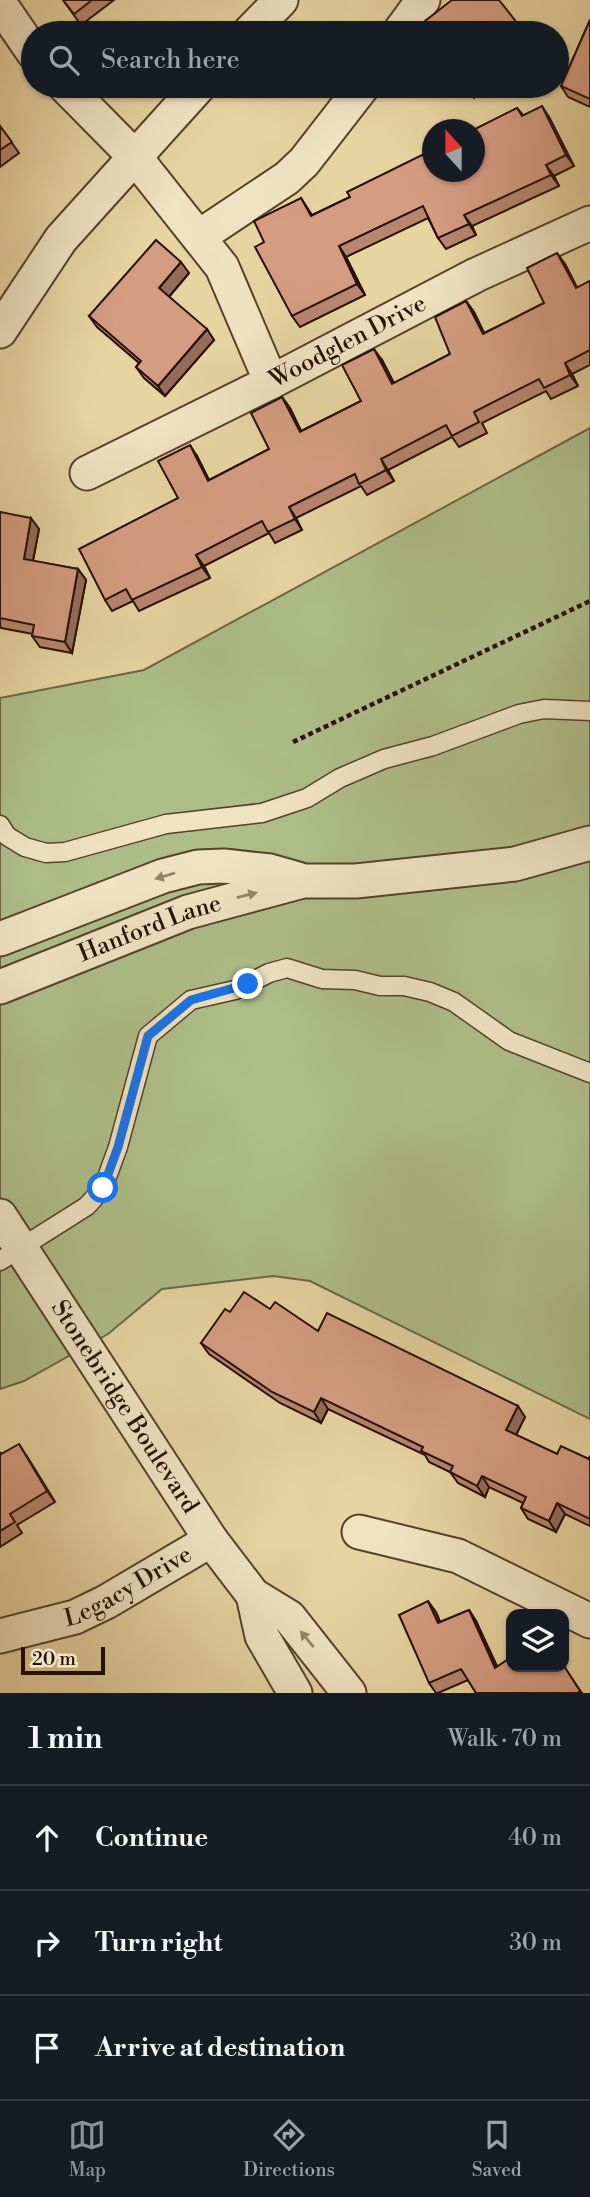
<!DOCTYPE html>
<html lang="en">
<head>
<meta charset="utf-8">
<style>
  :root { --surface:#171b24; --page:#20242c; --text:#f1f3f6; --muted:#9ea1a6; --line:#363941; --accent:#8c9099 }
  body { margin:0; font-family:"Libre Bodoni",serif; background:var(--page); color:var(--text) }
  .controls { position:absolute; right:21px; bottom:21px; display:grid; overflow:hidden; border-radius:14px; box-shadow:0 2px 5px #0004 }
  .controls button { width:63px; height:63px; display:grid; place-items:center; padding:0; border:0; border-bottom:2px solid var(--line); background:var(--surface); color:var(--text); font:35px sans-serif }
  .compass { position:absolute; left:422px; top:119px; width:63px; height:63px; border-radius:50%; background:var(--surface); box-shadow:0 2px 5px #0004; rotate:339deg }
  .scale { position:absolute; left:21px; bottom:18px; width:84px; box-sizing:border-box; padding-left:7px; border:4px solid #271007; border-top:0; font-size:19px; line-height:24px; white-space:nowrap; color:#271007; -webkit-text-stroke:5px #efe3c2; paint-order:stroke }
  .stop { position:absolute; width:21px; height:21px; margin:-16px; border:5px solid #1a73e8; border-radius:50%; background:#fff }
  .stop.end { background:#1a73e8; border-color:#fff; box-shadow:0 2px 7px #0008 }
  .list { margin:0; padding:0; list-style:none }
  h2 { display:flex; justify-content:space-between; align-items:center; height:91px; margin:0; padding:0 28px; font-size:30px }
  h2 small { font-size:23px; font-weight:400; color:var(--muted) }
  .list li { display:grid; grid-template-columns:46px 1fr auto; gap:21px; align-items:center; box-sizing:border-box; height:105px; padding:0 28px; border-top:2px solid var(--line) }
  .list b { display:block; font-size:26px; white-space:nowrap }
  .list em { font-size:23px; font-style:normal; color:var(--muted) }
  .icon { flex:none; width:38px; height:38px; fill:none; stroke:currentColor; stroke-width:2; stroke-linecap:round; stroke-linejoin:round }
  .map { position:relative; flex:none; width:590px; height:1693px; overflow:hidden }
  .search { position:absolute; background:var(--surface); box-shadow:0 2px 5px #0004; left:21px; right:21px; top:21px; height:77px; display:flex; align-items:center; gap:18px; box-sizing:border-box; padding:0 24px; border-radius:38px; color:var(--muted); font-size:26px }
  .sheet { height:406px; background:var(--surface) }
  nav { display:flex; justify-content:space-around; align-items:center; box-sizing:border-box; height:98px; border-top:2px solid var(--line); background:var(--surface); font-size:19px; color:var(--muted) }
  nav a { display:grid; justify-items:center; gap:4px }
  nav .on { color:var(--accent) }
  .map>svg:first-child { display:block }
  .green { fill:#aebe89; stroke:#6a6748; stroke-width:2 }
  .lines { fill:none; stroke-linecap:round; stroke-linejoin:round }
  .service-casing { stroke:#57412e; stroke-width:21 }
  .minor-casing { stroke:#57412e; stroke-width:37 }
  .path { stroke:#271007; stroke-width:4.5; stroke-dasharray:5 3.5; stroke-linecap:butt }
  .service { stroke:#efe3c2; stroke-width:18 }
  .minor { stroke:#efe3c2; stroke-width:33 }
  .wall { fill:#b6866f; stroke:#271007; stroke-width:2 }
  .shaded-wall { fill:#946d5a; stroke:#271007; stroke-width:2 }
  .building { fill:#d49c81; stroke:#271007; stroke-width:2 }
  .oneway { fill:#95846e }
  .route { stroke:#1a73e8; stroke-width:9 }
  .labels { text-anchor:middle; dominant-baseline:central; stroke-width:5; stroke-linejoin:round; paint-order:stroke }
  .street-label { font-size:24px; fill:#271007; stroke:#efe3c2 }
</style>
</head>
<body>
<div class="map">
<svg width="590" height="1693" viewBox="0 0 590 1693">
  <rect width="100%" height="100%" fill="#e6d4a1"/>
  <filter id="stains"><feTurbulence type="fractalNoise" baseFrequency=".00286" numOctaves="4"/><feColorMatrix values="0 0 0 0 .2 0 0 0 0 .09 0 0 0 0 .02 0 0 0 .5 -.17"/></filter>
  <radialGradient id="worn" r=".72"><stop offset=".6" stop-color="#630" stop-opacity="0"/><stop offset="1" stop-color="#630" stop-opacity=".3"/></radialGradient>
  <!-- green -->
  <polygon class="green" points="590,428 590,1419 310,1281 273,1276 162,1289 108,1334 24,1381 0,1389 0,698 144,670"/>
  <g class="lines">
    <defs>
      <g id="service">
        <polyline points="0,825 7,836 25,847 46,853 65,852 166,824 262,813 307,798 340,778 384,759 433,746 519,714 544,709 590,711"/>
        <polyline points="0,1261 87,1206 103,1188 118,1147 148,1036 191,1000 235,990 269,973 287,968 322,979 355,980 380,986 404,986 430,992 454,1002 509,1041 590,1073"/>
      </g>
      <g id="minor">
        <polyline points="0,4 33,52"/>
        <polyline points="249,33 281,0"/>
        <polyline points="399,33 423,0"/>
        <polyline points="65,86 134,156 222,267 271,382"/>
        <polyline points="200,236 287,178 304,162 363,86"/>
        <polyline points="0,331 61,239 199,86"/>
        <path id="s1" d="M87,473L271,382L476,275L590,223"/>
        <polyline points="0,939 163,876 198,867 224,866 270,871 298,879"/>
        <path id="s2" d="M0,987L188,912L303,881H356L515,864L590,843"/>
        <path id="s3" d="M0,1216L211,1540L253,1595L289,1617L349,1693"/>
        <polyline points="359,1532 458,1556 590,1621"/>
        <polyline points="253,1595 262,1636 295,1693"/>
        <path id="s4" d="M0,1636L75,1617L106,1602L211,1540"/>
      </g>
    </defs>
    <!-- service casing -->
    <use href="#service" class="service-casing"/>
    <!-- minor casing -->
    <use href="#minor" class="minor-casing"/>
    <!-- path -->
    <polyline class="path" points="293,742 590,601"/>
    <!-- service -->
    <use href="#service" class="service"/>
    <!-- minor -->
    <use href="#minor" class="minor"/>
  </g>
  <!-- wall -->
  <g class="wall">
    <polygon points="63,0 114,0 81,25"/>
    <polygon points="590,20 590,107 568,97 561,86"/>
    <polygon points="464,86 490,86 474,98"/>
    <polygon points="517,108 523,115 549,117 574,166 554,176 559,186 472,226 476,235 446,249 438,238 428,218 346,257 365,295 300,327 292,316 264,242 301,198 312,215 350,197"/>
    <polygon points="0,126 19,153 0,167"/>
    <polygon points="565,264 577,288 590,281 590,365 572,374 578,386 551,399 546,391 482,423 487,433 459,447 452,437 388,470 394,481 367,495 361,486 296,518 302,530 275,543 269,533 204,566 210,578 139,611 133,601 112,611 105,600 178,498 197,456 209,480 269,449 282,397 290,408 301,431 361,401 382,360 394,383 450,354 466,301 474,312 484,333 544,303"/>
    <polygon points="189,273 169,297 214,340 165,396 144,378 136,367 139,363 97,327 89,316"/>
    <polygon points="0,512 39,529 33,561 78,569 86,580 72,653 40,647 32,636 33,634 1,628 0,626"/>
    <polygon points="270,1309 318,1331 525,1417 516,1435 557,1454 589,1459 590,1456 590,1526 565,1514 556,1532 528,1519 521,1508 523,1503 489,1487 485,1497 458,1483 450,1472 429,1462 425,1455 328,1409 321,1423 280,1403 209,1354 201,1343 230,1312"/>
    <polygon points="0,1452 1,1454 26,1455 55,1502 17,1525 22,1533 0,1547"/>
    <polygon points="469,1610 476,1621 497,1666 564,1667 582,1693 476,1693 468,1680 438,1693 436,1693 429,1683 436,1612 440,1622"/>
  </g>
  <!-- shaded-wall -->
  <g class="shaded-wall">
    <polygon points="542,106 549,117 574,166 566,155"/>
    <polygon points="546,165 554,176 559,186 551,175"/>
    <polygon points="464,215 472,226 476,235 469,224"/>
    <polygon points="339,246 346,257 365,295 357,284"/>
    <polygon points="557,253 565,264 583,299 576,288"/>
    <polygon points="181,262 189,273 167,299 159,288"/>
    <polygon points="466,301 474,312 490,345 483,334"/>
    <polygon points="207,329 214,340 165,396 158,386"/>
    <polygon points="374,349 382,360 400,395 392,384"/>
    <polygon points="565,363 572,374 578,386 570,375"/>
    <polygon points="282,397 290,408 307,443 300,432"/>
    <polygon points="190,445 197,456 215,492 208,481"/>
    <polygon points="381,459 388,470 394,481 386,470"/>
    <polygon points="289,507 296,518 302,530 295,519"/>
    <polygon points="31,518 39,529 31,570 24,559"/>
    <polygon points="196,555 204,566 210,578 202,567"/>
    <polygon points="78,569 86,580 72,653 65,642"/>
    <polygon points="321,1398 328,1409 321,1423 314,1412"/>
    <polygon points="518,1406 525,1417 513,1441 506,1430"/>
    <polygon points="19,1444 26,1455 55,1502 47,1491"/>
    <polygon points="482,1476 489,1487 485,1497 477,1486"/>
    <polygon points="557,1503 565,1514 556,1532 549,1521"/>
    <polygon points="428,1601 436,1612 445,1634 438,1623"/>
    <polygon points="469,1610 476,1621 502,1679 495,1668"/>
  </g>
  <!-- building -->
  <g class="building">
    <polygon points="63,0 92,0 74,14"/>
    <polygon points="452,0 499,0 525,33 434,33 425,21"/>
    <polygon points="590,20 590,99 561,86"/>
    <polygon points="542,106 566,155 546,165 551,175 464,215 469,224 438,238 423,206 339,246 357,284 292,316 255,247 264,242 254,221 301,198 311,216 350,197 347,192 432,150 432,172 474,172 474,130 473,130 517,108 522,116"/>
    <polygon points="0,126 12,142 0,150"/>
    <polygon points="156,240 181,262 159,288 207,329 158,386 136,367 141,361 89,316"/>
    <polygon points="557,253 576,288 590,281 590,350 565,363 570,375 544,388 539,379 474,412 479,422 452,436 446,425 381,459 386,470 359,484 355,474 289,507 295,519 268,532 262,521 196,555 202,567 132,600 126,589 105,600 79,549 178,498 158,461 190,445 208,481 269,449 251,413 282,397 300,432 361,401 342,365 374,349 392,384 450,354 435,317 466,301 483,334 544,303 527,268"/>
    <polygon points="0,512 31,518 24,559 78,569 65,642 32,636 34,625 0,618"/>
    <polygon points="244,1292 270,1309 275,1302 318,1331 327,1313 518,1406 506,1430 557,1454 561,1446 589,1459 590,1456 590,1519 557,1503 549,1521 521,1508 526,1497 482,1476 477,1486 450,1472 453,1466 421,1451 423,1447 321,1398 314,1412 272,1392 201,1343 225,1309 230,1312"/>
    <polygon points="19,1444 47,1491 10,1514 15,1522 0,1531 0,1452 1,1454"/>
    <polygon points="428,1601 438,1623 469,1610 495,1668 511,1657 511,1667 564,1667 564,1666 580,1691 577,1693 476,1693 461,1669 429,1683 399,1615"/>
  </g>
  <!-- one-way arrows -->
  <defs><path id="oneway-solid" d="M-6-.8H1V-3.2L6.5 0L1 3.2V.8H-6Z" transform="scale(1.75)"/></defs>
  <g class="oneway">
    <use href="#oneway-solid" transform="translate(165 876) rotate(163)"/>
    <use href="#oneway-solid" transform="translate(247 895) rotate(-14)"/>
    <use href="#oneway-solid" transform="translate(307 1639) rotate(-129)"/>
  </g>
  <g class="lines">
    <!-- route -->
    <polyline class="route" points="103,1188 118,1147 148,1036 191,1000 248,984"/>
  </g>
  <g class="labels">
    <!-- street labels -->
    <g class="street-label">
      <text stroke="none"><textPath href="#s1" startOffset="292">Woodglen Drive</textPath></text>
      <text stroke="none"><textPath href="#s2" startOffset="161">Hanford Lane</textPath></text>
      <text stroke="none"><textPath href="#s3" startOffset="228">Stonebridge Boulevard</textPath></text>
      <text stroke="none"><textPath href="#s4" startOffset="138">Legacy Drive</textPath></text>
    </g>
  </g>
  <rect width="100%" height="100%" filter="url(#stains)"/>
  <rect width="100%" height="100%" fill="url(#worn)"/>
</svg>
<div class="controls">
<button><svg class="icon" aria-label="layers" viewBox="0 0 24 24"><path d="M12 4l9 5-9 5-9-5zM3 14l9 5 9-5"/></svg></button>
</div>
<svg class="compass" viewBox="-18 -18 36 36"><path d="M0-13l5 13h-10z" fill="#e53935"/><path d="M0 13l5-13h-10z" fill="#9ea1a6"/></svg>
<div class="scale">20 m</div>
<div class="stop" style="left:103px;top:1188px"></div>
<div class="stop end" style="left:248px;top:984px"></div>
<div class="search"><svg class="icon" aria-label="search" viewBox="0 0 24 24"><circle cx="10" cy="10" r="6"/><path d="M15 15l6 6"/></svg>Search here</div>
</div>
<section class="sheet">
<h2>1 min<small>Walk · 70 m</small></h2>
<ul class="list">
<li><svg class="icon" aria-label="ahead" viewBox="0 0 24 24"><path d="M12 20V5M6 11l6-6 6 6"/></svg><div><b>Continue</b></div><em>40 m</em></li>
<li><svg class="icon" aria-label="right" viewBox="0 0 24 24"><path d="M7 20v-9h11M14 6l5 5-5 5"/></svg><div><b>Turn right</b></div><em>30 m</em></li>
<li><svg class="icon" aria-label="arrive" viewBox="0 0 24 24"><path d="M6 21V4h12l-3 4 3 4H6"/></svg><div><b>Arrive at destination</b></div></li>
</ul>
</section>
<nav>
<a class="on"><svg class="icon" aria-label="map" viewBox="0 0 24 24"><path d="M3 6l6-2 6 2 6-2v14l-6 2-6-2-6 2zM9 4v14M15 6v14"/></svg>Map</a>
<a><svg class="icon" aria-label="directions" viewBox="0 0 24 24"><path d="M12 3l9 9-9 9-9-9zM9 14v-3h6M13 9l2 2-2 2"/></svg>Directions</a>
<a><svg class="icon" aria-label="saved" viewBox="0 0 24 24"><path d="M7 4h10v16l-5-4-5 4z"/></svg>Saved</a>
</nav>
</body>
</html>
